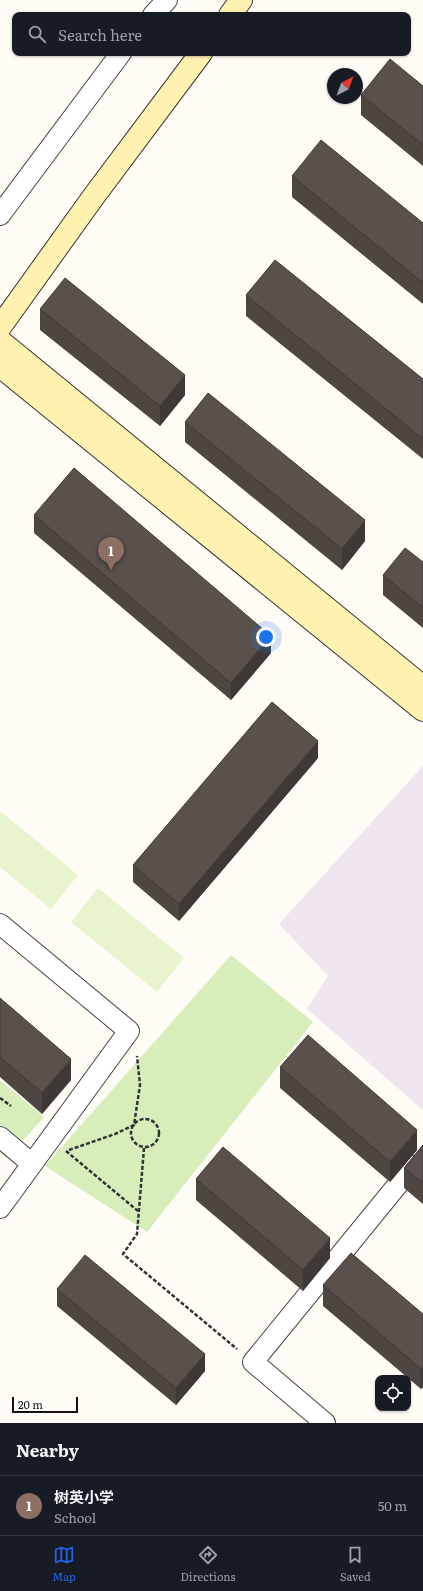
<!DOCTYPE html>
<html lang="en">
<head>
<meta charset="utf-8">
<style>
  :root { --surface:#171b24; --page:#20242c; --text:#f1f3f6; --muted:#9ea1a6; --line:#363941; --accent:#2563eb }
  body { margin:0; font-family:Literata,"Noto Sans SC",serif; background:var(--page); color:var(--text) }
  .controls { position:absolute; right:12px; bottom:12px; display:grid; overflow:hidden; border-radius:8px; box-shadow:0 1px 3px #0004 }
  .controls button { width:36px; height:36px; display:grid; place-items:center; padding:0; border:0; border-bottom:1px solid var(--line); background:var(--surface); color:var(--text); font:20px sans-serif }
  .compass { position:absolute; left:327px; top:68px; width:36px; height:36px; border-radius:50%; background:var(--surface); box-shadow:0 1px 3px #0004; rotate:41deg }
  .scale { position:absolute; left:12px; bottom:10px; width:66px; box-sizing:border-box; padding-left:4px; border:2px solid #111; border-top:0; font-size:11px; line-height:14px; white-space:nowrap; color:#111; -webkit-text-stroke:3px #fff; paint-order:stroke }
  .you { position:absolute; left:266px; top:637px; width:14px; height:14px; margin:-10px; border:3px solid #fff; border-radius:50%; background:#1a73e8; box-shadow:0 0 0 6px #1a73e833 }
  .badge { display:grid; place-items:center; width:26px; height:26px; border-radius:50%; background:var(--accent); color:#fff; font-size:13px; font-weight:700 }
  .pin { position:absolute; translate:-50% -33px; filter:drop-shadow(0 1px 2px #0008) }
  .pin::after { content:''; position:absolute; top:21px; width:14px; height:12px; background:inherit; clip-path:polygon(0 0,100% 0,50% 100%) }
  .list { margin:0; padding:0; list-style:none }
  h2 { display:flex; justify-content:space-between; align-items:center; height:52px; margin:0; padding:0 16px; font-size:17px }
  h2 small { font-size:13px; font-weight:400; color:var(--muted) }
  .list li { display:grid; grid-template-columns:26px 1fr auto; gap:12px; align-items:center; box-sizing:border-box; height:60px; padding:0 16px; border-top:1px solid var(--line) }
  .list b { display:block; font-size:15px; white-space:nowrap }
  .list p { margin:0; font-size:13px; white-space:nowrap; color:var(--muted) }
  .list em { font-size:13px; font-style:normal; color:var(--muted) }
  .icon { flex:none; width:22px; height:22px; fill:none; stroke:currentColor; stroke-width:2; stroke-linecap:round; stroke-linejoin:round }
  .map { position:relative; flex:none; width:423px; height:1423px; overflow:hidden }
  .search { position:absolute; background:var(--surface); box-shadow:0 1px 3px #0004; left:12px; right:12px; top:12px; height:44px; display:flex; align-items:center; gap:10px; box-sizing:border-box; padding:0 14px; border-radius:8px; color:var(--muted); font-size:15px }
  .sheet { height:112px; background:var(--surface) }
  nav { display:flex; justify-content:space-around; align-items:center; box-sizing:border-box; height:56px; border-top:1px solid var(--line); background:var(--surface); font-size:11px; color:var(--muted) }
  nav a { display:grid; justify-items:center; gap:2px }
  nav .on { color:var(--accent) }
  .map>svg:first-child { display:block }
  .industrial { fill:#eee5ef }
  .green { fill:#d7edba }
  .pitch { fill:#e8f4cd }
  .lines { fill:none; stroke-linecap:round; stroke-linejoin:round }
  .street-casing { stroke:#444; stroke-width:22 }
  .secondary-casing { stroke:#333; stroke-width:24 }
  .path { stroke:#333; stroke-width:2.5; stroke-dasharray:4 2; stroke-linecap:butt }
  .street { stroke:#fff; stroke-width:20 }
  .secondary { stroke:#fff2b0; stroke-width:22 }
  .wall { fill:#4d4641 }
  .shaded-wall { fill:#3f3935 }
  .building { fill:#5a514c; stroke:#3f3935 }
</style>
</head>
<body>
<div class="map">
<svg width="423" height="1423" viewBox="0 0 423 1423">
  <rect width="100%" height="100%" fill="#fffcf5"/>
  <!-- industrial -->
  <polygon class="industrial" points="423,766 423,1110 307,1009 328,976 279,924"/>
  <!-- green -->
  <g class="green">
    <polygon points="231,955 313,1022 147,1232 45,1166"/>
    <polygon points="0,1080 44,1117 21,1143 0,1125"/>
  </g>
  <!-- pitch -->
  <g class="pitch">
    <polygon points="0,811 78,875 51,909 0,867"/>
    <polygon points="98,888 184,958 157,992 71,922"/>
  </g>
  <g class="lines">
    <defs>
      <g id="street">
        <polyline points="153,15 167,0"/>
        <polyline points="0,215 121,53"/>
        <polyline points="0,924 129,1031 0,1208"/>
        <polyline points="0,1137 32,1164"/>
        <polyline points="325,1423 253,1362 413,1166"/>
      </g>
      <g id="secondary">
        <polyline points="230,15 241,0"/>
        <polyline points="0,327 94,196 201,53"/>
        <polyline points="0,341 423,687"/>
        <polyline points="0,366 423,710"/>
      </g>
    </defs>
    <!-- street casing -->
    <use href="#street" class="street-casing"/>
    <!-- secondary casing -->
    <use href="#secondary" class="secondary-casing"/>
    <!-- path -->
    <g class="path">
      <polyline points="0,1098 11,1106"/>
      <circle cx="145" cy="1133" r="14"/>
      <polyline points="144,1148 137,1234 123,1254 237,1349"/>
      <polyline points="69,1150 115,1134 134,1125 140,1085 137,1056"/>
      <polyline points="66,1151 138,1211"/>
    </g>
    <!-- street -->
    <use href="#street" class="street"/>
    <!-- secondary -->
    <use href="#secondary" class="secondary"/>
  </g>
  <!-- wall -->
  <g class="wall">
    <polygon points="423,86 423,166 361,115 361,95"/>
    <polygon points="292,176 423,223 423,304 292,197"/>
    <polygon points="246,295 423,379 423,459 246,316"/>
    <polygon points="40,309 185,395 160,426 40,330"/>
    <polygon points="185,422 365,541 342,570 185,442"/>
    <polygon points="34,515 271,653 231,700 34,533"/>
    <polygon points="423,562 423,628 383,595 383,575"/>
    <polygon points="318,758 179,921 133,882 133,865"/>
    <polygon points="0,998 71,1080 42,1114 0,1077"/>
    <polygon points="280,1067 417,1150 390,1182 280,1088"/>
    <polygon points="423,1145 423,1204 404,1188 404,1168"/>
    <polygon points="196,1179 330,1258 303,1291 196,1200"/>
    <polygon points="323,1285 423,1314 423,1387 421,1389 323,1306"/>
    <polygon points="57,1289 205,1371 176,1405 57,1306"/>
  </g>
  <!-- shaded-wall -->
  <g class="shaded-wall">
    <polygon points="185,375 185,395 160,426 160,406"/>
    <polygon points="365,520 365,541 342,570 342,549"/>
    <polygon points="271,636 271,653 231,700 231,683"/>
    <polygon points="318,741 318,758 179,921 179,904"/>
    <polygon points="71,1059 71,1080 42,1114 42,1093"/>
    <polygon points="417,1130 417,1150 390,1182 390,1162"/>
    <polygon points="330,1238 330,1258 303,1291 303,1270"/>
    <polygon points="205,1354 205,1371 176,1405 176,1388"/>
    <polygon points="423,1367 423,1387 421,1389 421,1369"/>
  </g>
  <!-- building -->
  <g class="building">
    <polygon points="390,59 423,86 423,145 361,95"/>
    <polygon points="321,140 423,223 423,283 292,176"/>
    <polygon points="275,260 423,379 423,439 246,295"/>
    <polygon points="65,278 185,375 160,406 40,309"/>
    <polygon points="208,393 365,520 342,549 185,422"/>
    <polygon points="74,468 271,636 231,683 34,515"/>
    <polygon points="405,548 423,562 423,608 383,575"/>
    <polygon points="272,702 318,741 179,904 133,865"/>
    <polygon points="0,998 71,1059 42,1093 0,1057"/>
    <polygon points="308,1035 417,1130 390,1162 280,1067"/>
    <polygon points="423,1145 423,1183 404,1168"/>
    <polygon points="223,1147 330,1238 303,1270 196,1179"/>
    <polygon points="351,1253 423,1314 423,1367 421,1369 323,1285"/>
    <polygon points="85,1255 205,1354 176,1388 57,1289"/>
  </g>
</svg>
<div class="controls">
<button><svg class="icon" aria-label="locate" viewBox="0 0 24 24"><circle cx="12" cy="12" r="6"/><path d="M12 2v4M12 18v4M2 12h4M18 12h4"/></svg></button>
</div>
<svg class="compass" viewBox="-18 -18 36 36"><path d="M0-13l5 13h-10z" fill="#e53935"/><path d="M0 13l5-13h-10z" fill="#9ea1a6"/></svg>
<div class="scale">20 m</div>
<div class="you"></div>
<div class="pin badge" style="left:111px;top:570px;background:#8d6e63">1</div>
<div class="search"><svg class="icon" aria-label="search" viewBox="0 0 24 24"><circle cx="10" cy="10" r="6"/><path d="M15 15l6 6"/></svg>Search here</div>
</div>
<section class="sheet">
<h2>Nearby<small></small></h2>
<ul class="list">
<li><span class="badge" style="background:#8d6e63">1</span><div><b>树英小学</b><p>School</p></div><em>50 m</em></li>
</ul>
</section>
<nav>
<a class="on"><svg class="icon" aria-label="map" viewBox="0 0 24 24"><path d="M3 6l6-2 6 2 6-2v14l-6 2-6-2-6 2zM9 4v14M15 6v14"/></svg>Map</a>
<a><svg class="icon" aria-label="directions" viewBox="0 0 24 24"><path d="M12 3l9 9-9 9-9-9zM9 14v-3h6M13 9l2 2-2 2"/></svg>Directions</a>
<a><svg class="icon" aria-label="saved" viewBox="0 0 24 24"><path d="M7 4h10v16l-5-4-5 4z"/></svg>Saved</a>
</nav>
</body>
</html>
